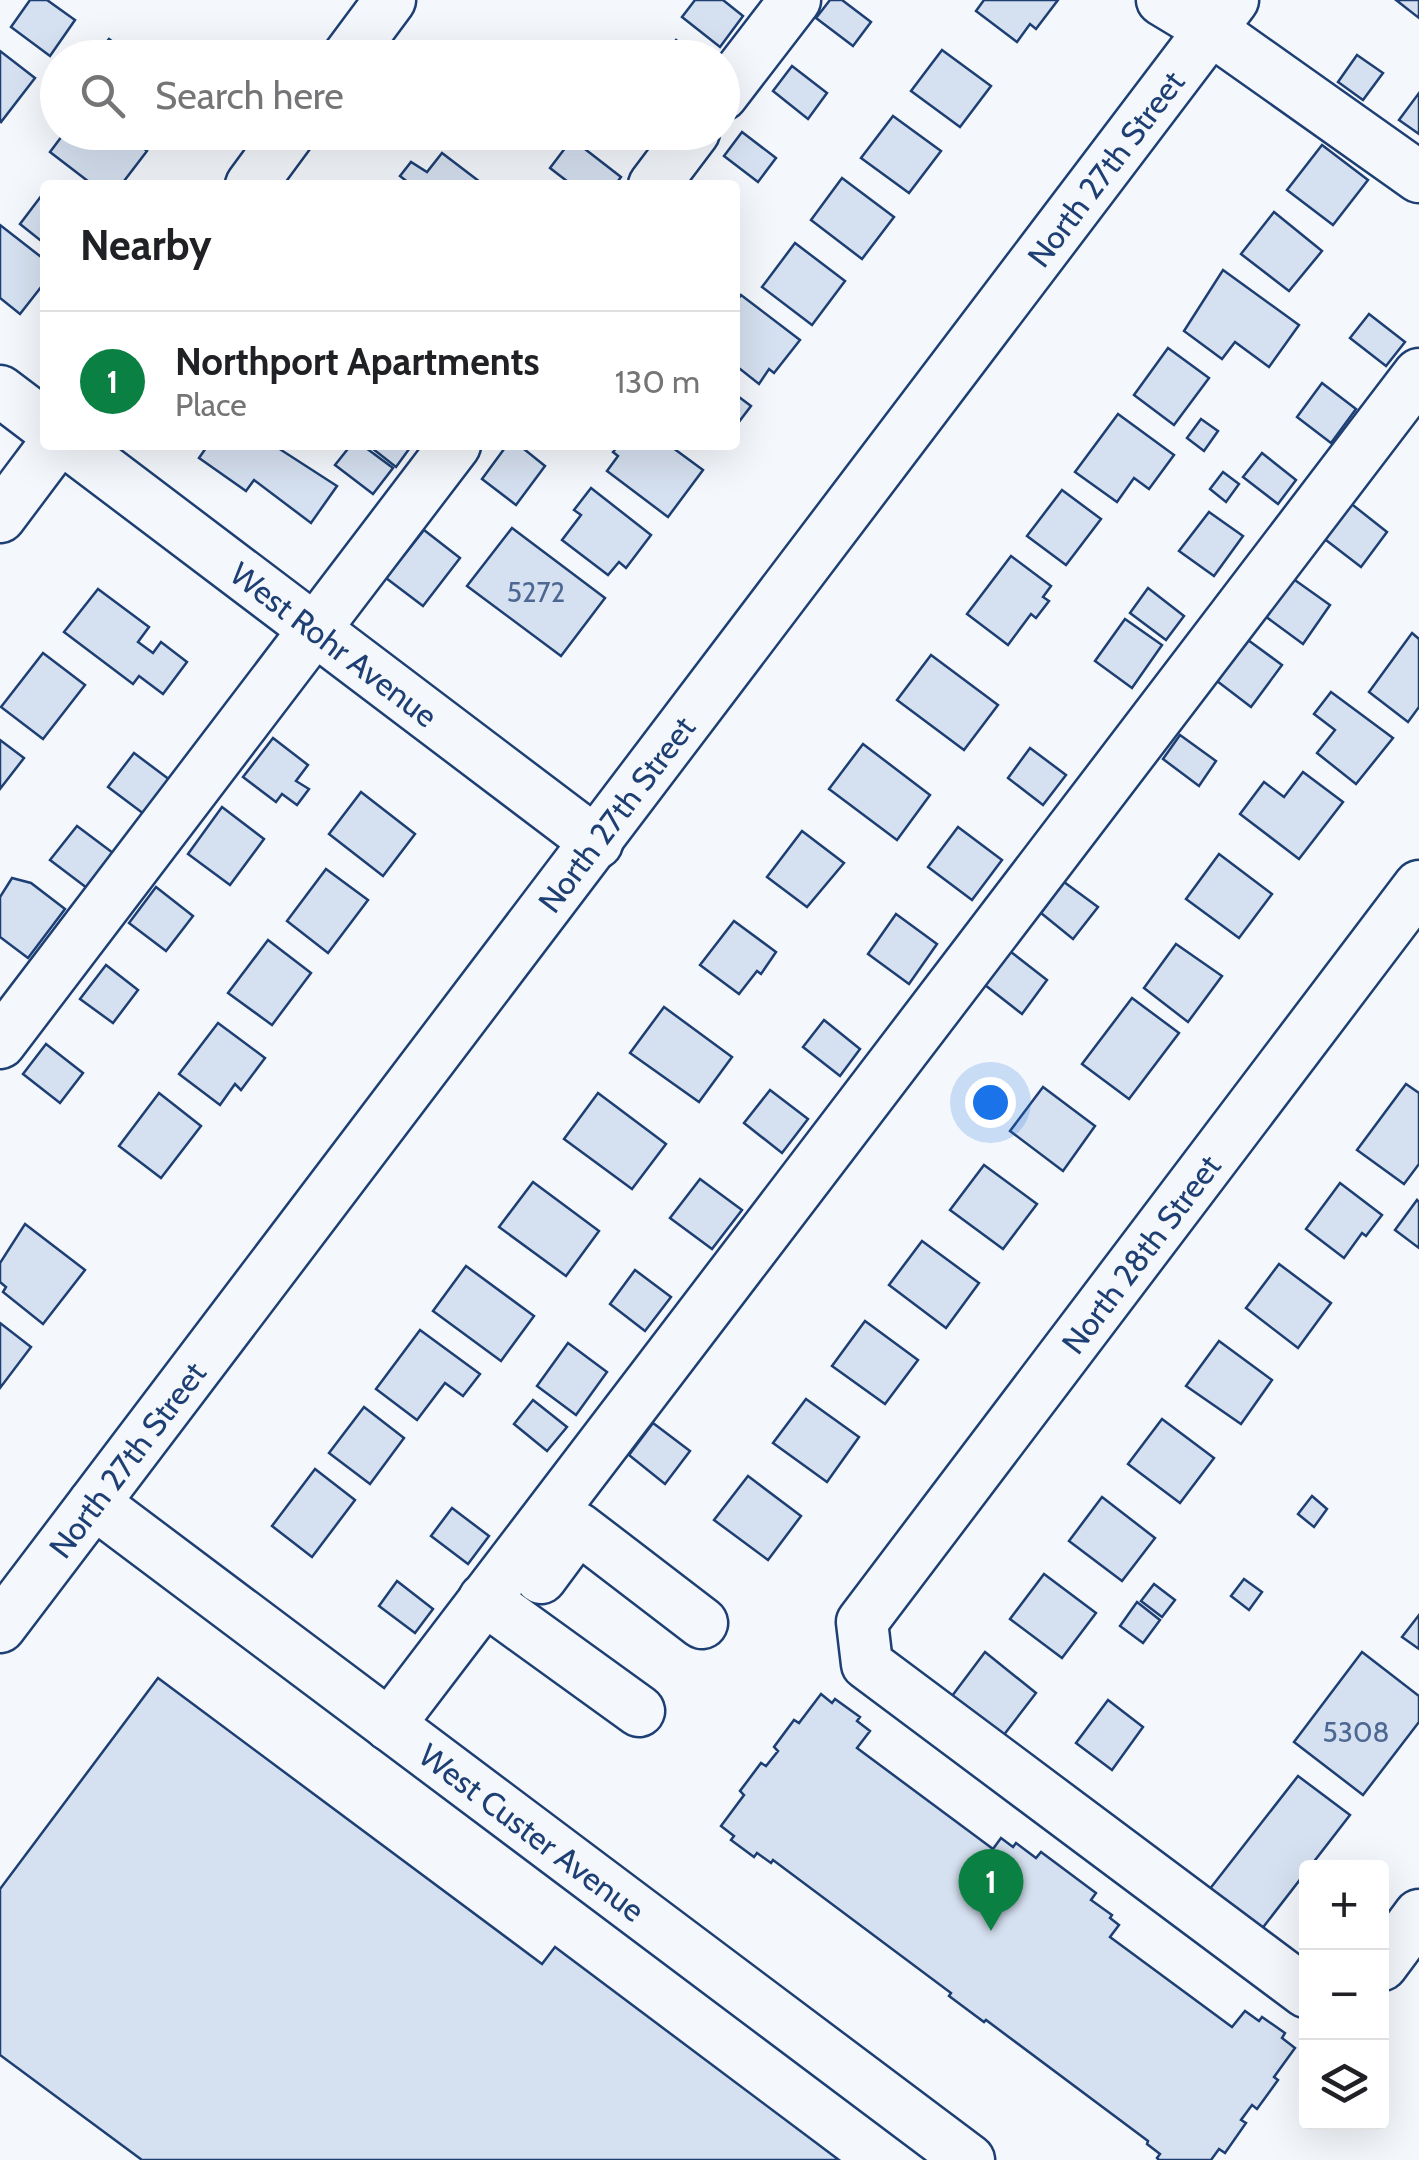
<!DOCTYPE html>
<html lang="en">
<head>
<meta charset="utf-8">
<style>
  :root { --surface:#fff; --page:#f6f6f6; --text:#202124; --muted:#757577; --line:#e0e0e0; --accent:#0b8043 }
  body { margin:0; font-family:Cabin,sans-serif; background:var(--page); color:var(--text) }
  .controls { position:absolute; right:30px; bottom:30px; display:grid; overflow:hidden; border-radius:10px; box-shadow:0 10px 40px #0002 }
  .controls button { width:90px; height:90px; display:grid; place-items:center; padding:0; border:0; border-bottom:2px solid var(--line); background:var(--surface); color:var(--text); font:50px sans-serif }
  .you { position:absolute; left:990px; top:1102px; width:35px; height:35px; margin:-25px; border:8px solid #fff; border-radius:50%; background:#1a73e8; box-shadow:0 0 0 15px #1a73e833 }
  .badge { display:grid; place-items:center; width:65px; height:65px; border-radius:50%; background:var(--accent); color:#fff; font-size:32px; font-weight:700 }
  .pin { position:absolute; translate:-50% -82px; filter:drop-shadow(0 2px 5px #0008) }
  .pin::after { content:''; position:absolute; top:52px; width:35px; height:30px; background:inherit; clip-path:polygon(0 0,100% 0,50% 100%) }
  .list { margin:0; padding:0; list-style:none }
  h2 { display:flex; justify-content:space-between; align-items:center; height:130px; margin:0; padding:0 40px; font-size:42px }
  h2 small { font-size:32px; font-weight:400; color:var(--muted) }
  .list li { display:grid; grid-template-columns:65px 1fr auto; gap:30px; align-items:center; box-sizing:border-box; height:140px; padding:0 40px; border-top:2px solid var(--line) }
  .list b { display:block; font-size:38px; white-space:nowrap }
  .list p { margin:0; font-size:32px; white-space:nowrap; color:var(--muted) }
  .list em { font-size:32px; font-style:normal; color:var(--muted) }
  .icon { flex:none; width:55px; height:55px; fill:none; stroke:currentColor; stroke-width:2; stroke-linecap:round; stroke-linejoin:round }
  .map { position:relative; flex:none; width:1419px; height:2160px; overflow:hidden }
  .search { position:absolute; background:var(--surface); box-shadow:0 10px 40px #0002; left:40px; top:40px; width:700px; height:110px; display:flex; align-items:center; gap:25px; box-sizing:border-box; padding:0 35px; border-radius:55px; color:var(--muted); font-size:38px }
  .panel { position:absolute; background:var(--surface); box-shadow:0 10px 40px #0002; left:40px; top:180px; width:700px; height:270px; border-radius:10px }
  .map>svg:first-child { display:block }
  .building { fill:#d5e0f0; stroke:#1d3f73; stroke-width:2.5 }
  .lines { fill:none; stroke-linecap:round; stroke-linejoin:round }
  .minor-casing { stroke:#1d3f73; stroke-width:55 }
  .minor { stroke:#f4f7fb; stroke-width:50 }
  .labels { text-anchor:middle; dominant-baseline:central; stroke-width:8; stroke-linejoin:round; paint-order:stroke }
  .number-label { font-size:28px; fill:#4b6792 }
  .street-label { font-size:32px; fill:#1d3f73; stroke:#f4f7fb }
</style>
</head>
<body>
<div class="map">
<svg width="1419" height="2160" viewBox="0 0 1419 2160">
  <rect width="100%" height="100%" fill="#f4f7fb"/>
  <!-- building -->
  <g class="building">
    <polygon points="30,0 47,0 75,20 50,56 11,27"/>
    <polygon points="695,0 723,0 743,16 720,47 682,17"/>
    <polygon points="830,0 842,0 871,22 853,46 816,18"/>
    <polygon points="984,0 1058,0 1036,29 1030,24 1017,42 976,11"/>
    <polygon points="1396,0 1419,0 1419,18"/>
    <polygon points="109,39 134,58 94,58"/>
    <polygon points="676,40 698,58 663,58"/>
    <polygon points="156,44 174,58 146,58"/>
    <polygon points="513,46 527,58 494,58 499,51 506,56"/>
    <polygon points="942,50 991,86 960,127 911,91"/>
    <polygon points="0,51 35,78 1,122 0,121"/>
    <polygon points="1357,55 1383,73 1363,100 1338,82"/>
    <polygon points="792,66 827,93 808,119 773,91"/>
    <polygon points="1419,93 1419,134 1399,120"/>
    <polygon points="893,116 941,151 909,193 861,158"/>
    <polygon points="65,132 124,132 147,151 121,185 93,185 50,152"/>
    <polygon points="742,132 776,158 758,182 724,156"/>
    <polygon points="572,139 621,177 615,185 572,185 550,168"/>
    <polygon points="1322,145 1368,180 1333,225 1287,190"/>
    <polygon points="442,153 484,185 407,185 409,183 400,176 411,162 427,172"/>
    <polygon points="842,178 894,217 862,259 811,220"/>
    <polygon points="45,191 45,244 20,224"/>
    <polygon points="1274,212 1322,251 1289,291 1241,254"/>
    <polygon points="0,225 45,260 45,282 20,314 0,298"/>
    <polygon points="795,243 845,281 812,325 762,287"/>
    <polygon points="1223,270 1299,325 1269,367 1235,342 1222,359 1184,331"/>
    <polygon points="741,295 800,340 774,373 769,369 759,384 735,365 735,303"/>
    <polygon points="1369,314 1405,342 1386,366 1350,338"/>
    <polygon points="1168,348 1209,378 1174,425 1134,395"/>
    <polygon points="1322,383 1356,409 1331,443 1297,417"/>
    <polygon points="735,394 751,406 735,427"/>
    <polygon points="1118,414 1174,455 1149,489 1134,478 1117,502 1075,472"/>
    <polygon points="1201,419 1218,431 1204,451 1187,438"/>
    <polygon points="208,445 280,445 278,448 337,486 311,523 254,480 246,491 199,458"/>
    <polygon points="351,445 362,445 393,468 373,494 335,465"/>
    <polygon points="368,445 412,445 396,467"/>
    <polygon points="507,445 519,445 545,466 516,505 482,479"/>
    <polygon points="619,445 669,445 703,470 668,517 607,471 618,456 613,452"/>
    <polygon points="1262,453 1296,480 1278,504 1243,477"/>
    <polygon points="1223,472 1239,484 1226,502 1210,489"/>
    <polygon points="591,488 651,535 626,568 619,562 608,575 562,540 581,515 574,510"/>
    <polygon points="1062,490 1101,519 1066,565 1027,536"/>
    <polygon points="1349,502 1387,532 1361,567 1322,537"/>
    <polygon points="1209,512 1243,536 1214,576 1179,551"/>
    <polygon points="512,528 605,598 561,656 467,586"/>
    <polygon points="424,530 460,558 423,606 386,578"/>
    <polygon points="1011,556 1051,586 1043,597 1049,601 1036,618 1031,614 1008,645 967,614"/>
    <polygon points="1292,578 1330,605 1303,644 1265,616"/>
    <polygon points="1148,588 1184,616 1166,640 1130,613"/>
    <polygon points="98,589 149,627 138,642 153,653 161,642 187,662 163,694 139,676 133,684 64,632"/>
    <polygon points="1125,619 1162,645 1132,688 1095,661"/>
    <polygon points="1412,633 1419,639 1419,707 1408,722 1369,692"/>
    <polygon points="1248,640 1282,665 1251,707 1217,681"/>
    <polygon points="43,653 85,685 43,739 1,707"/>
    <polygon points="931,655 998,705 964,750 897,700"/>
    <polygon points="1331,692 1393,738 1356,784 1317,753 1335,730 1314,714"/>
    <polygon points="1180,735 1216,761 1199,786 1163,759"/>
    <polygon points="273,738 308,765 296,781 309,789 297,805 282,794 276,802 243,777"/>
    <polygon points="0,740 24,758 0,789"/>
    <polygon points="863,744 930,795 897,840 829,789"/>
    <polygon points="1030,748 1066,775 1043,805 1008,778"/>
    <polygon points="134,753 170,780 144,814 108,787"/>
    <polygon points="1303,772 1343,802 1299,859 1240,814 1264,782 1284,797"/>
    <polygon points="361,792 415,834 383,876 329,834"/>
    <polygon points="222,807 264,839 230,885 188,854"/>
    <polygon points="77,826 113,853 87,888 50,860"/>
    <polygon points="958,827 1002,860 972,900 928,867"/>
    <polygon points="802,831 844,863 807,907 767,877"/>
    <polygon points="1219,854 1272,894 1239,938 1186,899"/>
    <polygon points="326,869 368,900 328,953 287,921"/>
    <polygon points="12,878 31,883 65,909 28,958 0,937 0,897"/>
    <polygon points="1064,882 1098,907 1073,939 1041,913"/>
    <polygon points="156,887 193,916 166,951 129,923"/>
    <polygon points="896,914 937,944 909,984 868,954"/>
    <polygon points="734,921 776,952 761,974 757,971 739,994 700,965"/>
    <polygon points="268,940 311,973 272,1025 228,993"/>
    <polygon points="1176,944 1222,976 1188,1022 1144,988"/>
    <polygon points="1011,952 1047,980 1022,1014 985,985"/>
    <polygon points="106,965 138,990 113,1023 80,999"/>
    <polygon points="1132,998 1179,1033 1129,1099 1082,1064"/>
    <polygon points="664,1007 732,1057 699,1102 630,1053"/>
    <polygon points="824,1020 860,1049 840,1076 803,1047"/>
    <polygon points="218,1023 265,1058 241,1090 235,1084 220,1105 179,1074"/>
    <polygon points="46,1044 83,1073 60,1103 23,1074"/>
    <polygon points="1406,1084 1419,1093 1419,1164 1404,1184 1357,1150"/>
    <polygon points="1043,1087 1095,1126 1063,1171 1010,1131"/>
    <polygon points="770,1090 808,1119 782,1153 744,1123"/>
    <polygon points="159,1093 201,1126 161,1178 119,1146"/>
    <polygon points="598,1093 666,1144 632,1189 564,1139"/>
    <polygon points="984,1165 1037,1204 1003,1249 950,1210"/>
    <polygon points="700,1179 742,1210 712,1249 670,1218"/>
    <polygon points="533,1182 599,1231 566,1276 499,1227"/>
    <polygon points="1340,1183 1382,1215 1366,1236 1362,1233 1344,1258 1306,1229"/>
    <polygon points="1417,1200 1419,1202 1419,1248 1395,1230"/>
    <polygon points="25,1224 85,1270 43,1324 3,1292 6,1287 0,1282 0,1263"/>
    <polygon points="922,1241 979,1283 946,1328 889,1285"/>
    <polygon points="1279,1264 1331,1303 1298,1348 1246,1308"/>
    <polygon points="466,1266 534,1316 501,1361 433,1311"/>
    <polygon points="635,1270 671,1297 645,1331 610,1304"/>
    <polygon points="865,1321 918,1360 885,1404 832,1366"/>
    <polygon points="0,1323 31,1347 0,1388"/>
    <polygon points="420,1330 480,1374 463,1396 445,1383 417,1420 376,1389"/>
    <polygon points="1219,1341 1272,1380 1241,1424 1186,1386"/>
    <polygon points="568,1343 607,1372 576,1415 537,1386"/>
    <polygon points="806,1399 859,1437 827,1482 773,1443"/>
    <polygon points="533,1400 567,1427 547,1451 514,1424"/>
    <polygon points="364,1407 404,1438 370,1484 329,1453"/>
    <polygon points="1162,1419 1214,1458 1180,1503 1128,1464"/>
    <polygon points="653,1423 690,1451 665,1484 629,1455"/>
    <polygon points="315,1469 355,1500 312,1557 272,1526"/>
    <polygon points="748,1476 801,1516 768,1560 714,1520"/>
    <polygon points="1312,1496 1327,1509 1314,1527 1298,1514"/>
    <polygon points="1102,1497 1155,1538 1122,1581 1069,1541"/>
    <polygon points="452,1508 489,1536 468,1564 431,1536"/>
    <polygon points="1044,1574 1096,1613 1062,1658 1010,1619"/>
    <polygon points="1244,1579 1262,1592 1249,1610 1231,1596"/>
    <polygon points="397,1581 433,1609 415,1633 379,1606"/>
    <polygon points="1154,1584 1175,1600 1162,1617 1141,1601"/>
    <polygon points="1137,1602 1160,1620 1143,1643 1120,1626"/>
    <polygon points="1419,1615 1419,1649 1402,1637"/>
    <polygon points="985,1652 1036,1693 1003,1736 952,1696"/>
    <polygon points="1362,1652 1419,1696 1419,1722 1363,1795 1294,1742"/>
    <polygon points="158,1678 542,1964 555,1947 839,2160 142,2160 0,2055 0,1889"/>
    <polygon points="821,1694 832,1703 835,1699 860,1717 857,1721 870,1731 857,1748 993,1849 1001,1838 1013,1847 1016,1843 1036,1858 1041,1852 1096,1893 1091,1900 1112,1915 1110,1918 1119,1925 1110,1937 1232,2027 1245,2011 1259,2021 1262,2017 1285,2033 1282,2038 1295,2048 1274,2077 1278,2080 1257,2109 1252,2105 1241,2120 1246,2123 1225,2153 1219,2149 1211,2160 1159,2160 1157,2158 1160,2154 1147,2144 1148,2141 986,2020 984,2022 949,1996 951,1993 773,1860 771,1863 757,1853 754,1857 731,1840 734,1836 721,1826 744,1795 740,1791 761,1763 766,1766 778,1751 774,1747 794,1720 799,1723"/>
    <polygon points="1108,1700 1143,1727 1112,1770 1076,1743"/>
    <polygon points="1298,1776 1350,1815 1261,1930 1209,1890"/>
  </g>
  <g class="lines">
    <defs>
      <g id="minor">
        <polyline points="1162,0 1210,29 1419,177"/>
        <polyline points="347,58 390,0"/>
        <polyline points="722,95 795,0"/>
        <polyline points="251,185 290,132"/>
        <polyline points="654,185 694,132"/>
        <polyline points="0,391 45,425"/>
        <path id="s1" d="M71,445L597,843"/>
        <polyline points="0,517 54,445"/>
        <polyline points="0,1043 455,445"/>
        <path id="s2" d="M94,1503L969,2160"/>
        <polyline points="541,1578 578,1528 702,1623"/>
        <polyline points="484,1599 639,1711"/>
        <path id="s3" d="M0,1627L1233,0"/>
        <polyline points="389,1725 1419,374"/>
        <polyline points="1382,1965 1419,1915"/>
        <path id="s4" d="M1306,1992L867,1664L862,1622L1419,886"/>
      </g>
    </defs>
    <!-- minor casing -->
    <use href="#minor" class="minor-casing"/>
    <!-- minor -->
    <use href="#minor" class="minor"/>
  </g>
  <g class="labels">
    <!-- number labels -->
    <g class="number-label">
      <text x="536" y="592">5272</text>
      <text x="1356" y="1732">5308</text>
    </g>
    <!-- street labels -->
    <g class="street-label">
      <text stroke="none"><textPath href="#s3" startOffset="1830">North 27th Street</textPath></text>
      <text stroke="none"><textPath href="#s1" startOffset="330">West Rohr Avenue</textPath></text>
      <text stroke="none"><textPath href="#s3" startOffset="1020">North 27th Street</textPath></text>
      <text stroke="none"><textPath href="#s4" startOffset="1052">North 28th Street</textPath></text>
      <text stroke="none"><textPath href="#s3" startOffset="210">North 27th Street</textPath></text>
      <text stroke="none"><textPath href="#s2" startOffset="548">West Custer Avenue</textPath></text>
    </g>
  </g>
</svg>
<div class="controls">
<button>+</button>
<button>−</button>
<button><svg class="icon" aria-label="layers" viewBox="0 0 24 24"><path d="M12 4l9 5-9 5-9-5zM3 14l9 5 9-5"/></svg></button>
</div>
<div class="you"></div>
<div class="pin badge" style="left:991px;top:1931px">1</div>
<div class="search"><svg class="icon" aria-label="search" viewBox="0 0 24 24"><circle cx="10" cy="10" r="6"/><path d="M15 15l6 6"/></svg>Search here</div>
<section class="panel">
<h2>Nearby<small></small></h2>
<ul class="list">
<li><span class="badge">1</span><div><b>Northport Apartments</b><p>Place</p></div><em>130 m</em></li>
</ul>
</section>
</div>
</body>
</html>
